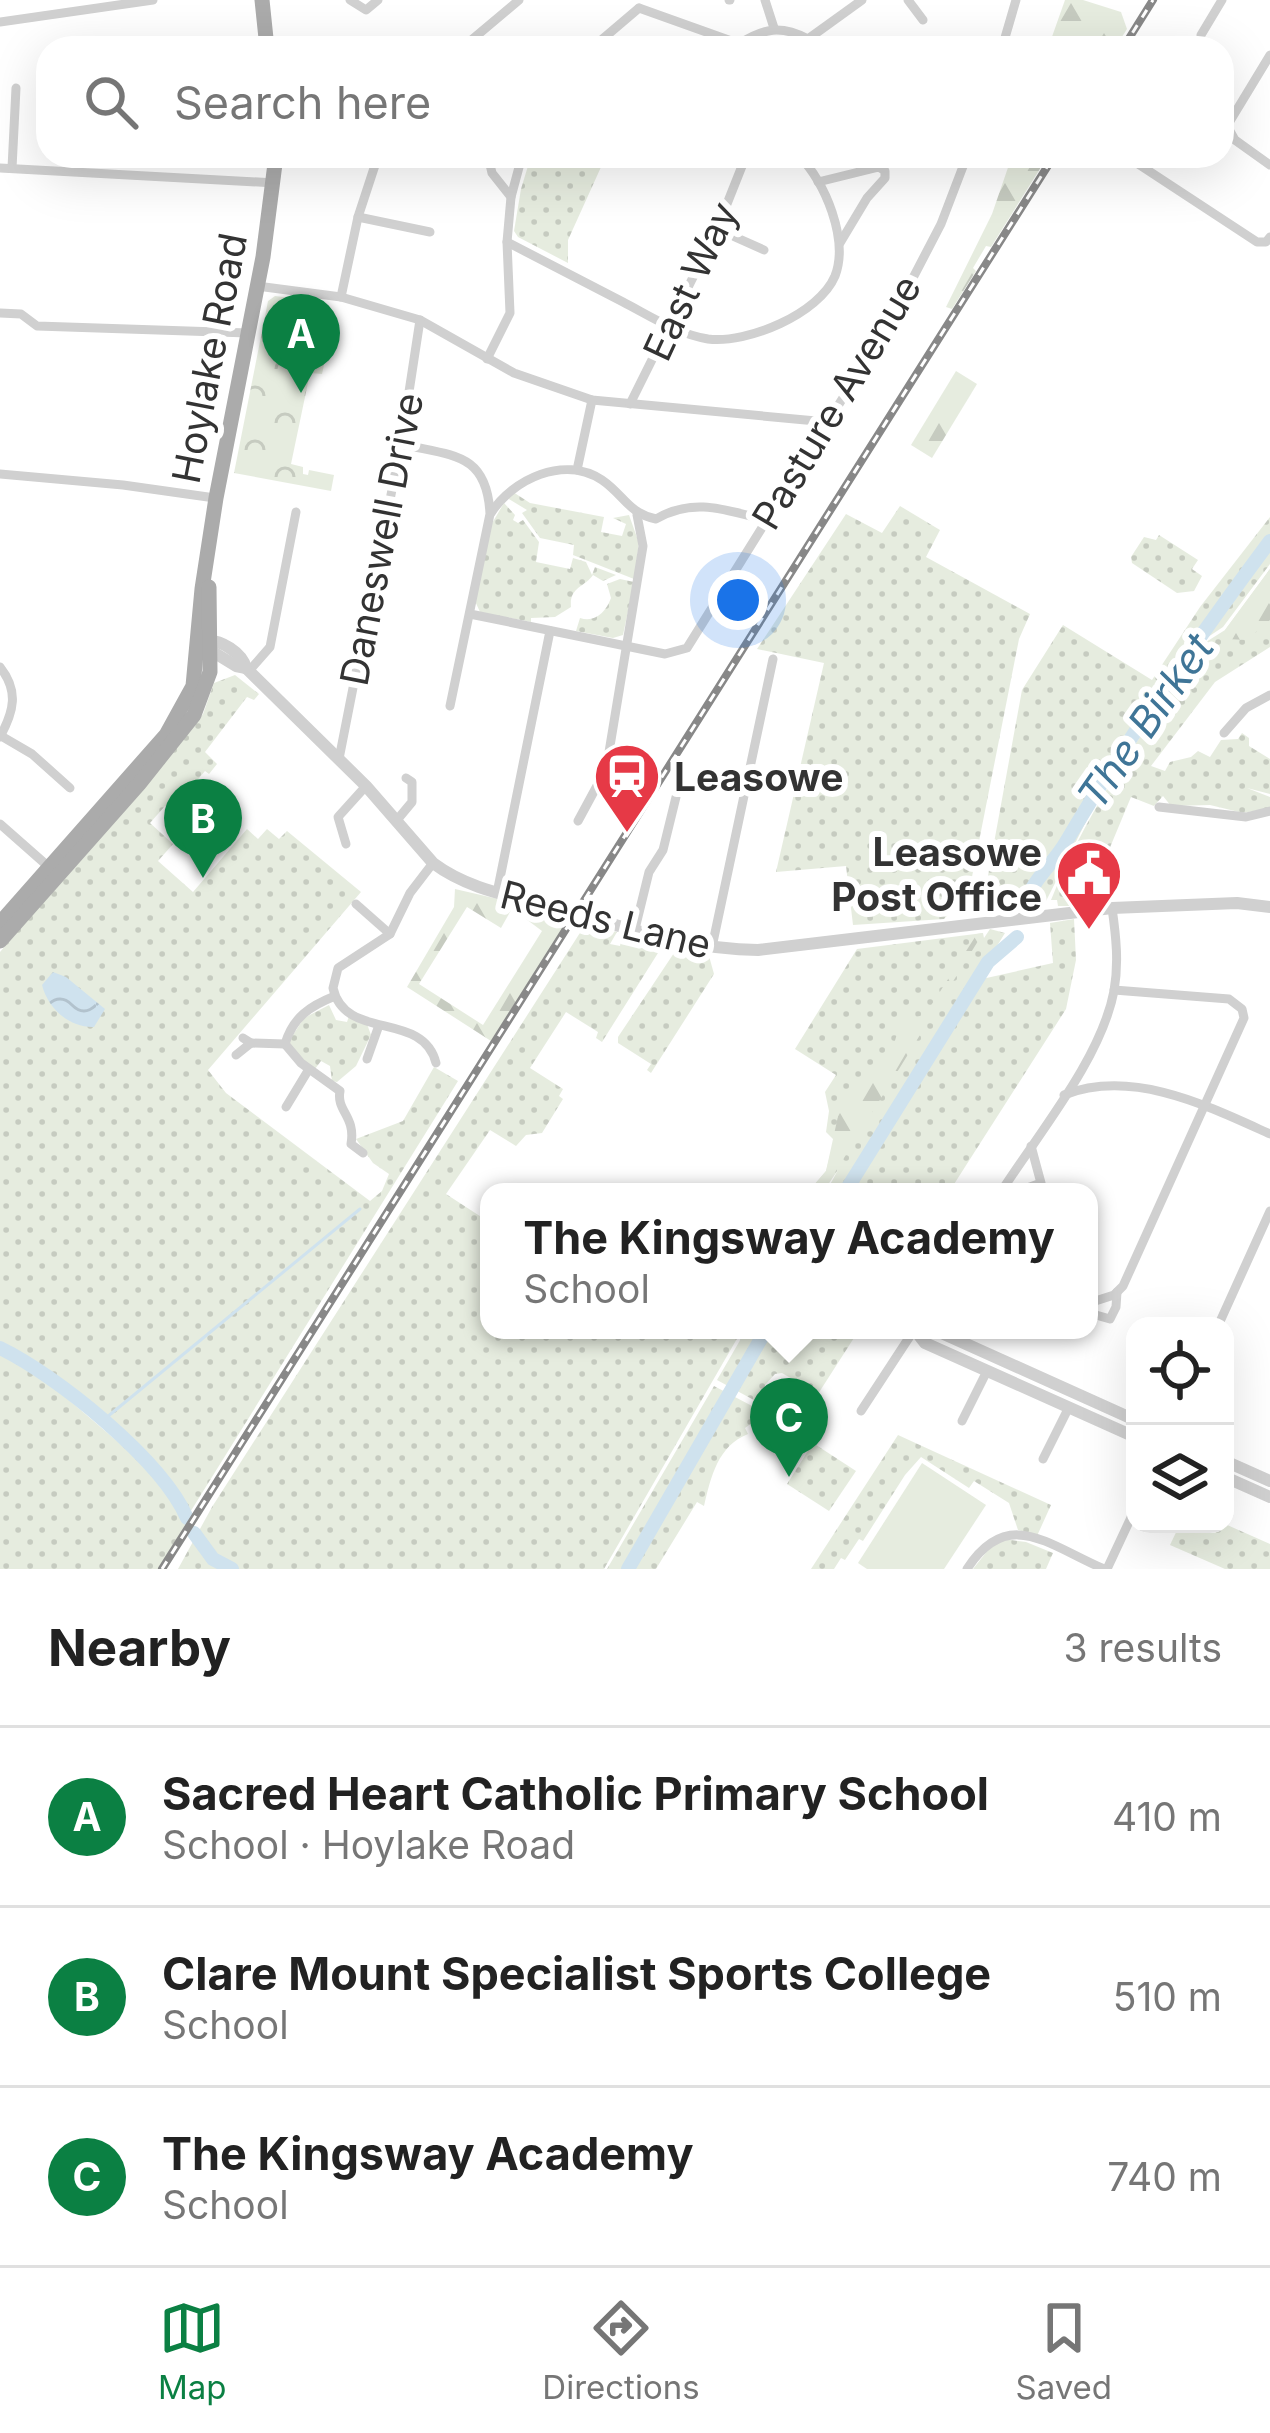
<!DOCTYPE html>
<html lang="en">
<head>
<meta charset="utf-8">
<style>
  :root { --surface:#fff; --page:#f2f2f2; --text:#222; --muted:#767676; --line:#e0e0e0; --accent:#0b8043 }
  body { margin:0; font-family:Inter,sans-serif; background:var(--page); color:var(--text) }
  .controls { position:absolute; right:36px; bottom:36px; display:grid; overflow:hidden; border-radius:24px; box-shadow:0 12px 48px #0002 }
  .controls button { width:108px; height:108px; display:grid; place-items:center; padding:0; border:0; border-bottom:3px solid var(--line); background:var(--surface); color:var(--text); font:60px sans-serif }
  .you { position:absolute; left:738px; top:600px; width:42px; height:42px; margin:-30px; border:9px solid #fff; border-radius:50%; background:#1a73e8; box-shadow:0 0 0 18px #1a73e833 }
  .badge { display:grid; place-items:center; width:78px; height:78px; border-radius:50%; background:var(--accent); color:#fff; font-size:39px; font-weight:700 }
  .pin { position:absolute; translate:-50% -99px; filter:drop-shadow(0 3px 6px #0008) }
  .pin::after { content:''; position:absolute; top:63px; width:42px; height:36px; background:inherit; clip-path:polygon(0 0,100% 0,50% 100%) }
  .popup { position:absolute; left:480px; top:1183px; width:618px; height:156px; box-sizing:border-box; display:grid; place-content:center; border-radius:24px; background:var(--surface); filter:drop-shadow(0 3px 9px #0005); font-size:39px; white-space:nowrap; color:var(--muted) }
  .popup b { font-size:45px; color:var(--text) }
  .popup::after { content:''; position:absolute; left:50%; top:100%; margin-left:-24px; border:24px solid transparent; border-top-color:var(--surface) }
  .list { margin:0; padding:0; list-style:none }
  h2 { display:flex; justify-content:space-between; align-items:center; height:156px; margin:0; padding:0 48px; font-size:51px }
  h2 small { font-size:39px; font-weight:400; color:var(--muted) }
  .list li { display:grid; grid-template-columns:78px 1fr auto; gap:36px; align-items:center; box-sizing:border-box; height:180px; padding:0 48px; border-top:3px solid var(--line) }
  .list b { display:block; font-size:45px; white-space:nowrap }
  .list p { margin:0; font-size:39px; white-space:nowrap; color:var(--muted) }
  .list em { font-size:39px; font-style:normal; color:var(--muted) }
  .icon { flex:none; width:66px; height:66px; fill:none; stroke:currentColor; stroke-width:2; stroke-linecap:round; stroke-linejoin:round }
  .map { position:relative; flex:none; width:1270px; height:1569px; overflow:hidden }
  .search { position:absolute; background:var(--surface); box-shadow:0 12px 48px #0002; left:36px; right:36px; top:36px; height:132px; display:flex; align-items:center; gap:30px; box-sizing:border-box; padding:0 42px; border-radius:36px; color:var(--muted); font-size:45px }
  .sheet { height:696px; background:var(--surface) }
  nav { display:flex; justify-content:space-around; align-items:center; box-sizing:border-box; height:168px; border-top:3px solid var(--line); background:var(--surface); font-size:33px; color:var(--muted) }
  nav a { display:grid; justify-items:center; gap:6px }
  nav .on { color:var(--accent) }
  .map>svg:first-child { display:block }
  .grass { fill:url(#grass-dots) }
  .forest { fill:url(#forest-firs) }
  .park { fill:url(#park-crowns) }
  .pitch { fill:#e6ecdf }
  .water { fill:url(#water-waves) }
  .lines { fill:none; stroke-linecap:round; stroke-linejoin:round }
  .stream { stroke:#cfe2ee; stroke-width:3 }
  .river { stroke:#cfe2ee; stroke-width:14 }
  .minor { stroke:#d0d0d0; stroke-width:9 }
  .tertiary { stroke:#d0d0d0; stroke-width:12 }
  .primary { stroke:#ababab; stroke-width:15 }
  .rail-casing { stroke:#888; stroke-width:8 }
  .rail { stroke:#fff; stroke-width:3; stroke-dasharray:9; stroke-linecap:butt }
  .labels { text-anchor:middle; dominant-baseline:central; stroke-width:12; stroke-linejoin:round; paint-order:stroke }
  .street-label { font-size:39px; fill:#333; stroke:#fff }
  .poi-label { font-size:39px; font-weight:bold; fill:#333; stroke:#fff; text-anchor:start }
  .water-label { font-size:42px; font-style:italic; fill:#3f7597; stroke:#fff }
</style>
</head>
<body>
<div class="map">
<svg width="1270" height="1569" viewBox="0 0 1270 1569">
  <defs>
    <pattern id="grass-dots" width="8" height="8" patternUnits="userSpaceOnUse" patternTransform="scale(3)"><rect width="8" height="8" fill="#e6ecdf"/><path d="M2 2h.1M6 6h.1" fill="none" stroke="#c6cbc0" stroke-width="1.8" stroke-linecap="round"/></pattern>
    <pattern id="forest-firs" width="22" height="20" patternUnits="userSpaceOnUse" patternTransform="scale(3)"><rect width="22" height="20" fill="#e6ecdf"/><path d="M5 1l3.5 6h-7zM16 11l3.5 6h-7z" fill="#c6cbc0"/></pattern>
    <pattern id="park-crowns" width="20" height="18" patternUnits="userSpaceOnUse" patternTransform="scale(3)"><rect width="20" height="18" fill="#e6ecdf"/><path d="M2 6a3 3 0 1 1 6 0M12 15a3 3 0 1 1 6 0" fill="none" stroke="#c6cbc0"/></pattern>
    <pattern id="water-waves" width="16" height="10" patternUnits="userSpaceOnUse" patternTransform="scale(3)"><rect width="16" height="10" fill="#cfe2ee"/><path d="M0 5q4-4 8 0t8 0" fill="none" stroke="#b2c2cd"/></pattern>
  </defs>
  <rect width="100%" height="100%" fill="#fff"/>
  <!-- grass -->
  <g class="grass">
    <polygon points="531,156 606,156 568,240 568,263 518,237 514,231 521,189"/>
    <polygon points="513,492 530,503 604,517 601,532 622,536 626,524 613,518 629,515 639,543 634,579 573,555 574,545 540,538 522,513 527,510 507,498"/>
    <path d="M504,503L515,515L513,520L518,523L523,520L539,542L536,562L570,569L573,558L586,562L592,575L595,567L616,575L603,581L593,575C585,587 569,587 571,607L555,617L531,618V622L480,612L475,601L491,525Z"/>
    <polygon points="900,506 940,530 926,557 1030,614 1019,639 968,897 964,897 944,919 853,925 846,866 776,872 824,663 757,649 846,514 882,533"/>
    <polygon points="1270,517 1270,564 1223,627 1205,639 1108,778 1044,905 991,912 983,903 1022,690 1063,625 1152,680 1200,607"/>
    <polygon points="1159,535 1198,560 1192,569 1202,576 1194,591 1177,593 1132,563 1131,557 1144,537 1156,540"/>
    <path d="M1270,569V647L1215,682L1151,766L1165,771L1170,762L1191,757L1198,751L1210,757L1221,740L1238,739L1242,733L1249,738V746L1270,759V794L1247,788L1270,797V808L1243,813L1210,805L1171,806L1163,796L1154,806L1131,797L1106,857L1089,852L1074,876V906H1058L1057,900H1051C1089,805 1148,724 1206,642L1225,630Z"/>
    <path d="M620,579L634,582L623,635L613,638L576,631L580,618C595,623 606,612 611,598L607,584Z"/>
    <path d="M235,675L259,694L254,700L247,697L205,752L217,764L209,774L205,771L176,805L179,808L174,814L165,806L150,823L173,844L158,861L193,892L247,829L258,839L267,829L279,839L287,831L361,892L208,1070L226,1093L370,1201L382,1191L389,1174L373,1163L356,1139L403,1121L434,1067L458,1081L189,1514C181,1501 174,1485 164,1474C126,1430 51,1371 0,1344V952L203,714L214,683Z"/>
    <polygon points="1074,919 1076,960 1066,1009 949,1192 826,1192 838,1170 823,1192 808,1192 826,1171 834,1140 826,1132 829,1111 825,1092 836,1075 795,1049 857,949 983,933 984,938 990,929 1005,933 979,975 982,979 1053,963 1050,923"/>
    <polygon points="585,925 617,932 610,944 620,946 622,935 659,946 658,953 602,1042 596,1038 598,1032 566,1012 530,1068 563,1089 559,1096 563,1099 542,1133 526,1135 516,1146 490,1130 446,1194 489,1222 489,1330 742,1330 604,1569 178,1569 212,1507"/>
    <polygon points="681,949 709,956 714,974 651,1073 647,1070 651,1064 618,1043 618,1037 676,950"/>
    <polygon points="329,1005 336,1020 347,1022 349,1016 367,1024 371,1035 356,1066 337,1082 332,1081 330,1066 321,1061 315,1069 293,1052 289,1041 304,1018"/>
    <polygon points="746,1330 859,1330 818,1394 782,1373 775,1374 765,1385 763,1405 717,1380"/>
    <polygon points="0,1351 35,1371 166,1483 187,1522 158,1569 0,1569"/>
    <path d="M714,1386L771,1416L765,1422L760,1417L745,1428L748,1434C718,1446 711,1476 704,1506L697,1502L656,1569H607Z"/>
    <polygon points="898,1435 1051,1505 1037,1536 1018,1530 1009,1503 974,1481 969,1488 921,1457 905,1475 863,1541 859,1539 845,1560 841,1558 834,1569 811,1569"/>
    <polygon points="813,1443 856,1471 829,1511 787,1484"/>
    <polygon points="1180,1524 1225,1524 1270,1544 1270,1569 1225,1569 1170,1545"/>
    <polygon points="1004,1539 1026,1542 1053,1553 1046,1569 973,1569 992,1545"/>
  </g>
  <!-- forest -->
  <g class="forest">
    <polygon points="1065,0 1083,0 1121,12 1127,29 1115,48 1048,48"/>
    <polygon points="1012,156 1048,156 991,247 986,246 973,268 976,271 952,309 946,307 992,214"/>
    <polygon points="956,371 977,384 932,458 911,445"/>
    <polygon points="1270,569 1270,620 1247,640 1227,639 1225,630"/>
    <polygon points="455,889 515,903 501,928 467,907 419,984 483,1025 542,931 526,919 534,908 568,920 491,1041 407,987 454,907"/>
    <polygon points="983,933 823,1192 808,1192 826,1171 842,1098 894,1044 901,1020 925,1015 977,934"/>
  </g>
  <!-- park -->
  <polygon class="park" points="275,296 300,299 294,332 329,342 322,374 310,373 291,464 303,467 303,474 308,475 309,470 334,475 331,491 234,473 268,301"/>
  <!-- pitch -->
  <polygon class="pitch" points="922,1463 986,1505 944,1569 867,1569 858,1563"/>
  <!-- water -->
  <path class="water" d="M53,972L66,977L105,1009L94,1027C70,1028 48,1009 42,985Z"/>
  <g class="lines">
    <!-- stream -->
    <polyline class="stream" points="101,1422 360,1209"/>
    <!-- river -->
    <g class="river">
      <path d="M1025,904C1033,879 1053,864 1066,842C1128,737 1197,639 1270,541"/>
      <polyline points="845,1192 988,962 1017,937"/>
      <path d="M0,1348C56,1375 162,1460 187,1518"/>
      <polyline points="194,1533 213,1559 232,1569"/>
      <polyline points="628,1569 766,1330"/>
    </g>
    <!-- minor -->
    <g class="minor">
      <polyline points="350,0 366,10 378,0"/>
      <polyline points="729,0 730,0"/>
      <polyline points="765,0 774,28"/>
      <polyline points="908,0 923,20"/>
      <polyline points="639,8 751,48"/>
      <polyline points="0,22 153,0"/>
      <polyline points="1201,35 1222,0"/>
      <polyline points="808,39 862,0"/>
      <path d="M739,44C764,28 781,25 808,39L813,48"/>
      <polyline points="462,48 519,0"/>
      <polyline points="592,48 639,8"/>
      <polyline points="1002,48 1016,0"/>
      <polyline points="1227,126 1270,55"/>
      <polyline points="1227,126 1235,140 1270,165"/>
      <polyline points="488,156 492,173 511,197"/>
      <polyline points="1126,156 1257,242 1266,242 1270,237"/>
      <polyline points="0,168 275,183"/>
      <polyline points="12,168 16,88"/>
      <polyline points="818,182 879,167 885,171 885,178 867,198 840,243"/>
      <polyline points="358,217 430,232"/>
      <polyline points="717,229 764,250"/>
      <path d="M507,242C546,262 584,282 623,302C650,316 677,334 708,339C747,344 819,314 835,276C849,240 825,181 799,156"/>
      <polyline points="257,286 341,297 420,320 514,373 592,400 827,422"/>
      <polyline points="341,297 358,217 378,156"/>
      <polyline points="0,313 21,314 37,326 248,333"/>
      <polyline points="487,359 510,313 507,242 511,197 522,156"/>
      <polyline points="630,404 717,229 746,156"/>
      <path d="M401,444C452,456 487,452 490,514L450,706"/>
      <polyline points="577,470 592,400"/>
      <polyline points="0,474 123,485 215,498"/>
      <path d="M491,513C513,479 564,455 602,480C624,495 628,513 656,519C693,497 726,510 766,520"/>
      <polyline points="470,614 665,654 687,648 889,324 941,224 967,156"/>
      <path d="M0,667C19,691 14,711 0,737"/>
      <polyline points="249,671 270,647 296,512"/>
      <polyline points="1224,733 1246,708 1270,695"/>
      <polyline points="1,736 32,754 70,788"/>
      <polyline points="339,759 401,444 420,320"/>
      <polyline points="1159,807 1246,817 1270,811"/>
      <polyline points="397,820 412,802 412,782 406,778"/>
      <polyline points="578,821 598,784 609,752 643,546 637,515"/>
      <polyline points="0,824 50,868"/>
      <polyline points="346,844 338,817 366,786"/>
      <path d="M433,863L410,893L390,934L338,968L333,988C345,1042 423,1010 436,1063"/>
      <polyline points="497,893 550,631"/>
      <polyline points="356,904 390,934"/>
      <polyline points="635,929 649,872 663,850 676,797"/>
      <polyline points="712,947 773,659"/>
      <path d="M335,996C310,1006 293,1017 285,1044L301,1063L340,1091C336,1111 356,1116 351,1144L363,1153"/>
      <polyline points="251,1043 285,1044"/>
      <polyline points="236,1055 251,1043 243,1038"/>
      <polyline points="367,1059 378,1028"/>
      <path d="M1064,1095C1132,1068 1208,1106 1270,1134"/>
      <polyline points="286,1107 309,1069"/>
      <path d="M1001,1192C1038,1134 1101,1059 1114,991C1119,963 1116,936 1112,908"/>
      <polyline points="1016,1192 1041,1183 1031,1146"/>
      <polyline points="1089,1303 1114,1295 1123,1286 1244,1018 1242,1009 1229,999 1114,990"/>
      <polyline points="1089,1309 1096,1315 1110,1319 1116,1307 1117,1292"/>
      <polyline points="1218,1326 1270,1211"/>
      <polyline points="861,1411 914,1330"/>
      <polyline points="962,1421 987,1371"/>
      <polyline points="1043,1459 1069,1407"/>
      <path d="M967,1569C1008,1506 1048,1545 1104,1569"/>
      <polyline points="1107,1569 1135,1509"/>
    </g>
    <!-- tertiary -->
    <g class="tertiary">
      <path d="M205,641C221,639 242,653 246,668L366,786L433,863C469,890 512,896 555,908C621,926 690,950 758,950L1112,908L1237,903L1270,907"/>
      <polyline points="205,647 236,666 246,668"/>
      <polyline points="915,1330 925,1343 1135,1437"/>
      <polyline points="935,1330 1135,1420"/>
      <polyline points="1225,1461 1270,1481"/>
      <polyline points="1225,1477 1270,1497"/>
    </g>
    <!-- primary -->
    <g class="primary">
      <polyline points="262,0 267,48"/>
      <polyline points="0,923 166,735 193,686 202,589 216,498 263,257 276,156"/>
      <polyline points="0,941 139,784 194,715 210,672 209,587"/>
    </g>
    <defs>
      <g id="rail">
        <polyline points="1123,48 1153,0"/>
        <polyline points="162,1569 1054,156"/>
      </g>
    </defs>
    <!-- rail casing -->
    <use href="#rail" class="rail-casing"/>
    <!-- rail -->
    <use href="#rail" class="rail"/>
  </g>
  <!-- icons -->
  <defs>
    <symbol id="station-pin" viewBox="-11 -11 22 30"><path d="M0 17L-7.5 6A9.5 9.5 0 1 1 7.5 6Z" fill="#e63946" stroke="#fff"/><path d="M-3-6H3Q5-6 5-4V2Q5 4 3 4L4.5 6H3L1.5 4h-3L-3 6H-4.5L-3 4Q-5 4-5 2V-4Q-5-6-3-6ZM-3.5-4v3h7v-3ZM-3.5 1v1.5H-2V1ZM2 1v1.5H3.5V1Z" fill="#fff"/></symbol>
    <symbol id="civic-pin" viewBox="-11 -11 22 30"><path d="M0 17L-7.5 6A9.5 9.5 0 1 1 7.5 6Z" fill="#e63946" stroke="#fff"/><path d="M-.6-6.5H3V-4.5H.6V-3L4-1V1h2V6H-6V1h2V-1L-.6-3ZM-1.2 2.5V6h2.4V2.5Z" fill="#fff"/></symbol>
  </defs>
  <g fill-rule="evenodd">
    <use href="#station-pin" x="589" y="738" width="76" height="104"/>
    <use href="#civic-pin" x="1051" y="835" width="76" height="104"/>
  </g>
  <g class="labels">
    <!-- street labels -->
    <g class="street-label">
      <text transform="translate(690 281) rotate(-65)">East Way</text>
      <text transform="translate(209 358) rotate(-79)">Hoylake Road</text>
      <text transform="translate(836 402) rotate(-59)">Pasture Avenue</text>
      <text transform="translate(381 539) rotate(-79)">Daneswell Drive</text>
      <text transform="translate(606 919) rotate(14)">Reeds Lane</text>
    </g>
    <!-- poi labels -->
    <g class="poi-label">
      <text x="674" y="776">Leasowe</text>
      <text x="1042" y="851" text-anchor="end">Leasowe<tspan x="1042" dy="45">Post Office</tspan></text>
    </g>
    <!-- water labels -->
    <g class="water-label">
      <text transform="translate(1145 721) rotate(-55)">The Birket</text>
    </g>
  </g>
</svg>
<div class="controls">
<button><svg class="icon" aria-label="locate" viewBox="0 0 24 24"><circle cx="12" cy="12" r="6"/><path d="M12 2v4M12 18v4M2 12h4M18 12h4"/></svg></button>
<button><svg class="icon" aria-label="layers" viewBox="0 0 24 24"><path d="M12 4l9 5-9 5-9-5zM3 14l9 5 9-5"/></svg></button>
</div>
<div class="you"></div>
<div class="pin badge" style="left:301px;top:393px">A</div>
<div class="pin badge" style="left:203px;top:878px">B</div>
<div class="pin badge" style="left:789px;top:1477px">C</div>
<div class="popup"><b>The Kingsway Academy</b>School</div>
<div class="search"><svg class="icon" aria-label="search" viewBox="0 0 24 24"><circle cx="10" cy="10" r="6"/><path d="M15 15l6 6"/></svg>Search here</div>
</div>
<section class="sheet">
<h2>Nearby<small>3 results</small></h2>
<ul class="list">
<li><span class="badge">A</span><div><b>Sacred Heart Catholic Primary School</b><p>School · Hoylake Road</p></div><em>410 m</em></li>
<li><span class="badge">B</span><div><b>Clare Mount Specialist Sports College</b><p>School</p></div><em>510 m</em></li>
<li><span class="badge">C</span><div><b>The Kingsway Academy</b><p>School</p></div><em>740 m</em></li>
</ul>
</section>
<nav>
<a class="on"><svg class="icon" aria-label="map" viewBox="0 0 24 24"><path d="M3 6l6-2 6 2 6-2v14l-6 2-6-2-6 2zM9 4v14M15 6v14"/></svg>Map</a>
<a><svg class="icon" aria-label="directions" viewBox="0 0 24 24"><path d="M12 3l9 9-9 9-9-9zM9 14v-3h6M13 9l2 2-2 2"/></svg>Directions</a>
<a><svg class="icon" aria-label="saved" viewBox="0 0 24 24"><path d="M7 4h10v16l-5-4-5 4z"/></svg>Saved</a>
</nav>
</body>
</html>
